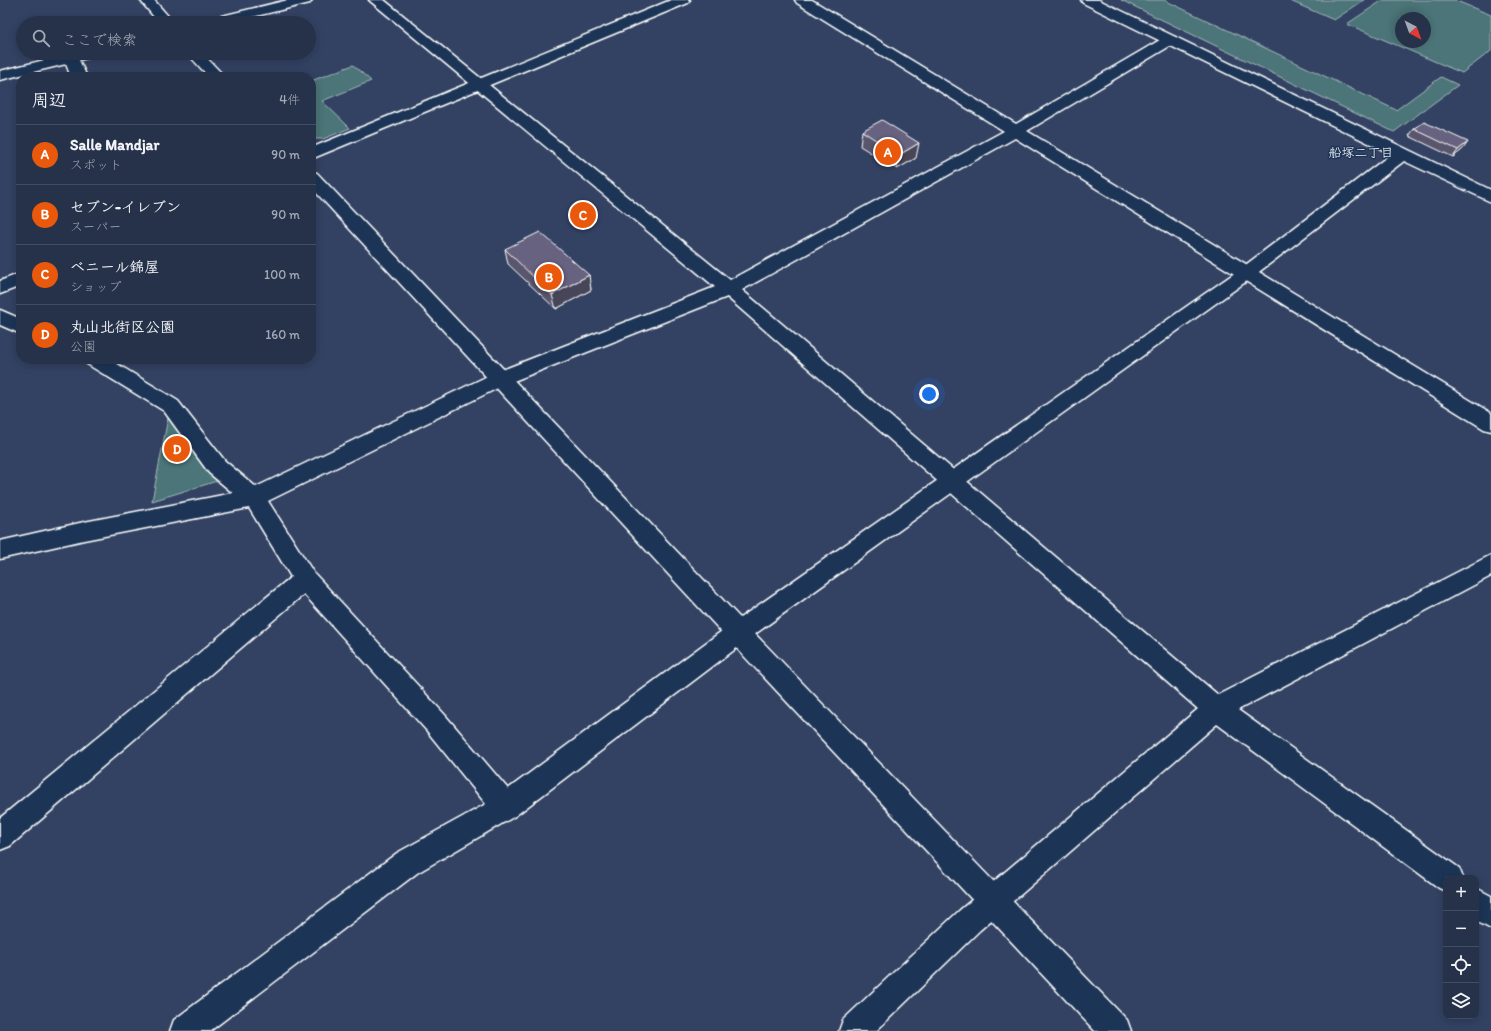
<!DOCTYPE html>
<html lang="ja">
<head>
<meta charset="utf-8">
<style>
  :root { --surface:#26324a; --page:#323e54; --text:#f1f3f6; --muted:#a4aab5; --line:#424d62; --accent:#ea580c }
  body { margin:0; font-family:Itim,"Klee One",sans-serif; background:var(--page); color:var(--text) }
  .controls { position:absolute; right:12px; bottom:12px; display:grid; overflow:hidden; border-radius:8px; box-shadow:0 2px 10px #0003 }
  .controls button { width:36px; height:36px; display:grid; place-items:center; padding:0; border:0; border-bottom:1px solid var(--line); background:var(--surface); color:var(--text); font:20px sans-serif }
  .compass { position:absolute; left:1395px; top:12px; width:36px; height:36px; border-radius:50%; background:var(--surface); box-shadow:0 2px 10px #0003; rotate:139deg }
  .you { position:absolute; left:929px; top:394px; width:14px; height:14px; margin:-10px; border:3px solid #fff; border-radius:50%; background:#1a73e8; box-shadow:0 0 0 6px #1a73e833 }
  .badge { display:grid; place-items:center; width:26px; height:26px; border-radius:50%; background:var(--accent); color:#fff; font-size:13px; font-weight:700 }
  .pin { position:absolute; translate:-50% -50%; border:2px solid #fff; box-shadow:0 1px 4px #0006 }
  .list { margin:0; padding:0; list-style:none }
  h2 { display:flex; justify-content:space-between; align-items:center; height:52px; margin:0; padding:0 16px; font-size:17px }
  h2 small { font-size:13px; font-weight:400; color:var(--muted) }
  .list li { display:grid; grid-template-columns:26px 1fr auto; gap:12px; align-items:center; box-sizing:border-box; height:60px; padding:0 16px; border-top:1px solid var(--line) }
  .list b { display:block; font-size:15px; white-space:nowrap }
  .list p { margin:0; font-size:13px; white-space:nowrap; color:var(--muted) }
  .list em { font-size:13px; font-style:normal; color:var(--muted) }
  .icon { flex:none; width:22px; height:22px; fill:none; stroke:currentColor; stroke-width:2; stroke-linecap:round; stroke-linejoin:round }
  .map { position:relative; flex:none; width:1491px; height:1031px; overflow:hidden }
  .search { position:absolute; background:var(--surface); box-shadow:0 2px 10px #0003; left:16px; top:16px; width:300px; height:44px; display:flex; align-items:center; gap:10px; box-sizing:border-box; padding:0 14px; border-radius:22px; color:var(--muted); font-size:15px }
  .panel { position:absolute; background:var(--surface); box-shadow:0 2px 10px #0003; left:16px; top:72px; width:300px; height:292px; border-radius:16px }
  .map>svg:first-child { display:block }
  .green { fill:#4c7478; stroke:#a6babc; fill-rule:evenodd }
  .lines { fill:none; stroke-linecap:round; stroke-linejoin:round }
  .minor-casing { stroke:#fff; stroke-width:3 }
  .tertiary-casing { stroke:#fff; stroke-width:3 }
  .minor { fill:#1d3557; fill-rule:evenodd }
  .tertiary { fill:#1d3557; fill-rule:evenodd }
  .wall { fill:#58546d; stroke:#fff }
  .shaded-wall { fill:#474559; stroke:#fff }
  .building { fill:#66627f; stroke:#fff }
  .labels { text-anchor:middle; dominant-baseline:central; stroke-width:3; stroke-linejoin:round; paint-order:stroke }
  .far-neighbourhood-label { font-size:13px; fill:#fff; stroke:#1d3557 }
</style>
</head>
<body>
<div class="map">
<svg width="1491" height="1031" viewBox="0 0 1491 1031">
  <rect width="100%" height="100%" fill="#334263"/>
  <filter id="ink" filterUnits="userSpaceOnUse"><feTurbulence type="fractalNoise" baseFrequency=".025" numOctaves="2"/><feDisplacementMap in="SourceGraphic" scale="8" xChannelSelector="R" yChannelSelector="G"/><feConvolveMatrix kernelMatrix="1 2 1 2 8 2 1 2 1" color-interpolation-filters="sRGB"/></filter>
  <g filter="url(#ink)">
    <!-- green -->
    <g class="green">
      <polygon points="1121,0 1164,0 1396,110 1441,77 1458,85 1394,132"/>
      <polygon points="1288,0 1364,0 1334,20"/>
      <path d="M1383,0H1454L1491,15V51L1462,73L1347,24ZM1401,18H1425V42H1401Z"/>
      <polygon points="353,65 371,81 322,101 350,128 323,139 311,139 311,81"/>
      <polygon points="168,418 217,481 152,501"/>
    </g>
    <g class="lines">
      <defs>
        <g id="minor">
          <polygon points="288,0 312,0 310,3 227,23 203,23 205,20"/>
          <polygon points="369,0 384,0 730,280 1004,131 797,3 795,0 812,0 1016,124 1165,37 1175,37 1177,40 1175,43 1027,131 1491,413 1491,431 1484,429 1015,138 742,290 1218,695 1491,555 1491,576 1238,710 1459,868 1463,878 1446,878 1446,891 1439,888 1217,724 980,930 876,1031 839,1031 843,1020 960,910 1198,709 727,297 506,384 268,501 313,572 445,715 508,789 730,625 738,622 746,625 750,633 746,641 515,816 417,873 210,1031 170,1031 174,1020 397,853 486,804 427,731 304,594 10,846 0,850 0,818 291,577 249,508 84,540 0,559 0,541 84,522 233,493 209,473 164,411 87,364 84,359 109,359 178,401 225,461 256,487 492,374 715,287"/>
          <polygon points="73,53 98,53 96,56 79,60 87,77 71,77 66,64 0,80 0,71"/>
          <polygon points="0,310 21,319 21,334 0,325"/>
          <polygon points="1476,888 1491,896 1491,929 1476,921"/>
        </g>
        <g id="tertiary">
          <polygon points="140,0 154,0 174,23 159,23"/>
          <polygon points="671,0 690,0 688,3 311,159 311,148"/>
          <polygon points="1081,0 1099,0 1491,190 1491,202 1404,161 1251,278 755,634 1127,1020 1131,1031 1095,1031 730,641 311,187 311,172 317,173 740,618 1239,270 1391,154 1083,3"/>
          <polygon points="187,53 202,53 225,77 209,77"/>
          <polygon points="21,273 21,286 0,294 0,281"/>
        </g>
      </defs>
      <!-- minor casing -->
      <use href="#minor" class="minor-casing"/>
      <!-- tertiary casing -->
      <use href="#tertiary" class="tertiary-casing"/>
      <!-- minor -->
      <use href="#minor" class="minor"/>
      <!-- tertiary -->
      <use href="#tertiary" class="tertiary"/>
    </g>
    <!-- wall -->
    <g class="wall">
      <polygon points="1414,129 1463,149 1453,157 1409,136"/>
      <polygon points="862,131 916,158 897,169 860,146"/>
      <polygon points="505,249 589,275 591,290 556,309 508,264"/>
    </g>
    <!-- shaded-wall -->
    <g class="shaded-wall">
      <polygon points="1468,142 1463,149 1453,157 1458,150"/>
      <polygon points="919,143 916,158 897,169 899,155"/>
      <polygon points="589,275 591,290 556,309 552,295"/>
    </g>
    <!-- building -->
    <g class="building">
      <polygon points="882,120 919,143 899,155 862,131"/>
      <polygon points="1424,122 1468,142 1458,150 1414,129"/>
      <polygon points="540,232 589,275 552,295 505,249"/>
    </g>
  </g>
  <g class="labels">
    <!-- far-neighbourhood labels -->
    <g class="far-neighbourhood-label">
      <text x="1361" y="152">船塚二丁目</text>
    </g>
  </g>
</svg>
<div class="controls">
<button>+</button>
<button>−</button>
<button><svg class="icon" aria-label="locate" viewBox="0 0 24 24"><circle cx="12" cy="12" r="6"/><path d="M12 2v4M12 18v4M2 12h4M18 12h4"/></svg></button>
<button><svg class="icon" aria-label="layers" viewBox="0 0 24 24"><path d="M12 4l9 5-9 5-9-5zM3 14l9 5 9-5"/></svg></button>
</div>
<svg class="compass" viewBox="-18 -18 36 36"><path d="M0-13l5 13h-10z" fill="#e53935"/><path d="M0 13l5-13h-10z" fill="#a4aab5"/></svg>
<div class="you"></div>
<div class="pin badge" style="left:888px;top:152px">A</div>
<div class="pin badge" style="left:549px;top:277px">B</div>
<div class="pin badge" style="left:583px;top:215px">C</div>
<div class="pin badge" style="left:177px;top:449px">D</div>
<div class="search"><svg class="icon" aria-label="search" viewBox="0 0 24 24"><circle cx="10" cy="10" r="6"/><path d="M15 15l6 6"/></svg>ここで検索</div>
<section class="panel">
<h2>周辺<small>4件</small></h2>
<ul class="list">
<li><span class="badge">A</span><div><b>Salle Mandjar</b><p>スポット</p></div><em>90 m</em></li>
<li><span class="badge">B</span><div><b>セブン-イレブン</b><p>スーパー</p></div><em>90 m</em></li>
<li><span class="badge">C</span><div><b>ベニール錦屋</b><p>ショップ</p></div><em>100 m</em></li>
<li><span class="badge">D</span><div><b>丸山北街区公園</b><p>公園</p></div><em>160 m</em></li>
</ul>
</section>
</div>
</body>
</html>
